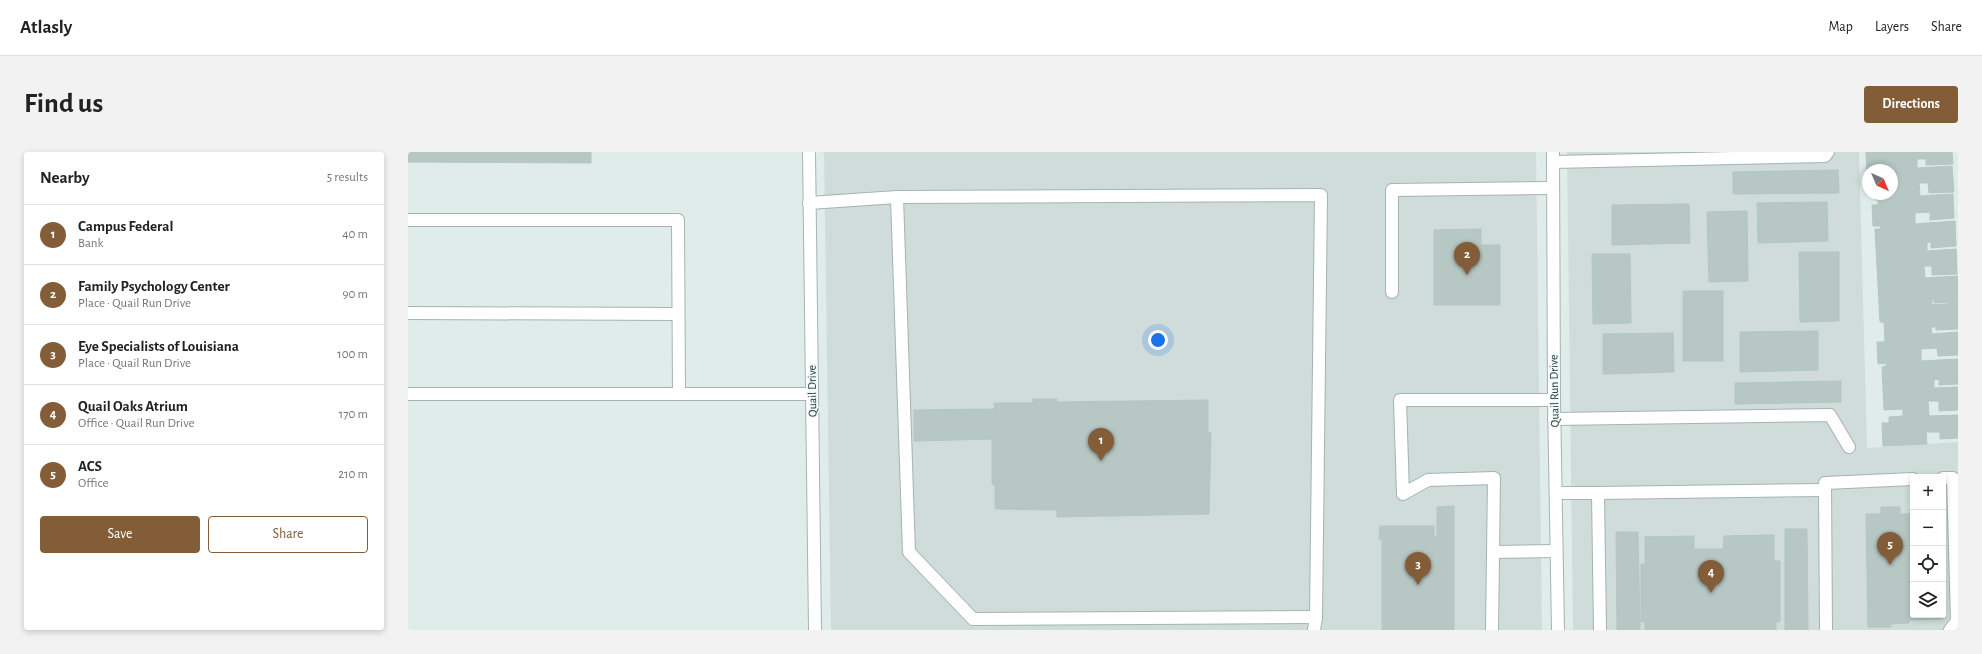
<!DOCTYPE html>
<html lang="en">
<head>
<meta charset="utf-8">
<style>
  :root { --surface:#fff; --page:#f2f2f2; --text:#222; --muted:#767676; --line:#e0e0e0; --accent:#825d38 }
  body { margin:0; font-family:"Alegreya Sans",sans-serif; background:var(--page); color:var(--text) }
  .controls { position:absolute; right:12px; bottom:12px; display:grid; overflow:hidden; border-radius:4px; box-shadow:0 2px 6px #0003 }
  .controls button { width:36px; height:36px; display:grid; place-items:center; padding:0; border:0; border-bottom:1px solid var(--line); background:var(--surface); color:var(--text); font:20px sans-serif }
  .compass { position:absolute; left:1454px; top:12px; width:36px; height:36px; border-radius:50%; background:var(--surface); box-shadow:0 2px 6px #0003; rotate:136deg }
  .you { position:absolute; left:750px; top:188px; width:14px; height:14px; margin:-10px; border:3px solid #fff; border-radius:50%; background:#1a73e8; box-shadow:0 0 0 6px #1a73e833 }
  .badge { display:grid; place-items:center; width:26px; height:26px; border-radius:50%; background:var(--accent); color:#fff; font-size:13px; font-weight:700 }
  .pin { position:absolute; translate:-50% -33px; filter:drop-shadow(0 1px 2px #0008) }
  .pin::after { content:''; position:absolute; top:21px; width:14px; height:12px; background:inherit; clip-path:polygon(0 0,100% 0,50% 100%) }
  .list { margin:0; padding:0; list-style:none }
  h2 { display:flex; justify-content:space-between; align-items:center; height:52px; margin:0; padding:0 16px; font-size:17px }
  h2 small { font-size:13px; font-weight:400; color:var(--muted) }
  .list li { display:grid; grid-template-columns:26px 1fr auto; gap:12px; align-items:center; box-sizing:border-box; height:60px; padding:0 16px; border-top:1px solid var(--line) }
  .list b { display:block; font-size:15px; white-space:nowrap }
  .list p { margin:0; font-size:13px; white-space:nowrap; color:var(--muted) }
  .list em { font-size:13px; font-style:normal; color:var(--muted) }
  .actions { display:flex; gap:8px; padding:12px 16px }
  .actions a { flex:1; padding:9px 0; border:1px solid var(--accent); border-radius:4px; text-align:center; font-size:14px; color:var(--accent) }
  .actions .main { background:var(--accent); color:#fff }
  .icon { flex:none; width:22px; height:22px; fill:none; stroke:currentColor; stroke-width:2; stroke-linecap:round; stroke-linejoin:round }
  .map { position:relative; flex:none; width:1550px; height:478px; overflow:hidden; border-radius:4px }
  header { display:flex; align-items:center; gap:24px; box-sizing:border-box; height:56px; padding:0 20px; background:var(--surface); border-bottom:1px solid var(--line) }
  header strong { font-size:19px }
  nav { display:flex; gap:22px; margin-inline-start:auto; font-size:14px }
  .intro { display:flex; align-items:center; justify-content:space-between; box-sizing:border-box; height:96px; padding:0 24px }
  h1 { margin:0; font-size:28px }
  .button { padding:10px 18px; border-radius:4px; background:var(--accent); color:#fff; font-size:14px; font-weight:700 }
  main { display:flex; gap:24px; padding:0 24px }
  aside { flex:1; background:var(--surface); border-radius:4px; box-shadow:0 2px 6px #0003 }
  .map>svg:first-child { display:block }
  .built { fill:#cfdcd9; fill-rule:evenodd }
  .building { fill:#b6c7c4; stroke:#b3c6c3 }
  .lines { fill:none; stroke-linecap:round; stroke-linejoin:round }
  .minor-casing { stroke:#a3b4b3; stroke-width:14 }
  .minor { stroke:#fff; stroke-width:12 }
  .labels { text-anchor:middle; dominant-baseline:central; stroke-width:3; stroke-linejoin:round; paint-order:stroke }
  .street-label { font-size:12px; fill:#203d3d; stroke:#f1f8f6 }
</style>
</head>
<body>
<header>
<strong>Atlasly</strong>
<nav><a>Map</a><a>Layers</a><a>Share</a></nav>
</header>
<div class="intro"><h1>Find us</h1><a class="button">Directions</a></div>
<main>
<aside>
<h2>Nearby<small>5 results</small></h2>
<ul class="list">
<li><span class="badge">1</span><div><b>Campus Federal</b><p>Bank</p></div><em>40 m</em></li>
<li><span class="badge">2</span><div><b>Family Psychology Center</b><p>Place · Quail Run Drive</p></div><em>90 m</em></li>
<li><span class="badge">3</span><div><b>Eye Specialists of Louisiana</b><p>Place · Quail Run Drive</p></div><em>100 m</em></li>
<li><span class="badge">4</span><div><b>Quail Oaks Atrium</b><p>Office · Quail Run Drive</p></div><em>170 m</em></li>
<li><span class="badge">5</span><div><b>ACS</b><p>Office</p></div><em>210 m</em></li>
</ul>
<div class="actions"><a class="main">Save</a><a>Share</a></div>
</aside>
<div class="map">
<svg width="1550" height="478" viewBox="0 0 1550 478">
  <rect width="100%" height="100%" fill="#e0ecea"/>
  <!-- built -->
  <g class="built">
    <polygon points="416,0 1128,0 1134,478 423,478"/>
    <path d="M1159,0H1451L1459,296L1550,290V478H1165ZM1505,325H1535V463H1505Z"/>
  </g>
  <!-- building -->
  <g class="building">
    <polygon points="0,0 183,0 183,11 0,10"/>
    <polygon points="1458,0 1544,0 1545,12 1518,13 1518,7 1509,7 1509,16 1544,14 1546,40 1521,41 1520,31 1511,31 1512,44 1545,42 1546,66 1522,68 1522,60 1507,61 1507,72 1547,69 1548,94 1523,96 1523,90 1519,91 1519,99 1548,97 1549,122 1524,123 1524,114 1516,114 1517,126 1550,124 1550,150 1526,151 1526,147 1524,147 1524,153 1550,151 1550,177 1528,178 1528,175 1523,175 1524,182 1550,180 1550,203 1530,204 1529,196 1513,197 1513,209 1550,207 1550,232 1531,233 1531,227 1526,228 1526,236 1550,235 1550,258 1531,259 1531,249 1520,249 1521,264 1550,263 1550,286 1532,287 1532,280 1518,280 1519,292 1475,294 1474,271 1481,271 1481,265 1495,264 1495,257 1476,258 1474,215 1478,214 1478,211 1470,212 1469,190 1477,190 1476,170 1472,170 1467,77 1473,77 1472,74 1465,74 1464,53 1470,53 1470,48 1467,48 1466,42 1484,42 1484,18 1460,18 1459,21"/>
    <polygon points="1430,18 1431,41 1325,42 1325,20"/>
    <polygon points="1419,50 1420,89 1350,91 1349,51"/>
    <polygon points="1281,52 1282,91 1204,93 1204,53"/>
    <polygon points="1339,59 1340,129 1301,130 1299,60"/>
    <polygon points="1073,77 1073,93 1092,93 1092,153 1026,153 1026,78"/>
    <polygon points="1391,100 1431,100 1431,169 1392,170"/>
    <polygon points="1184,102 1222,102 1223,171 1185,172"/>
    <rect x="1275" y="139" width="40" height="70"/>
    <polygon points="1410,179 1410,218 1332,220 1332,180"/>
    <polygon points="1265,181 1266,220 1195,222 1195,182"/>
    <polygon points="1433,229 1433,250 1327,252 1327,231"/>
    <polygon points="625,247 649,247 649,250 800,248 800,280 803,281 801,362 649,365 649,358 587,357 587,333 584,332 584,287 506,289 506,258 587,257 586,251 625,251"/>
    <polygon points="1046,354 1046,478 974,478 974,387 971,387 972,374 1026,374 1026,385 1029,384 1029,355"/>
    <polygon points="1473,355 1492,355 1492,362 1505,362 1505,463 1534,463 1535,467 1501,468 1501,471 1483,472 1483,475 1460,475 1458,362 1473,362"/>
    <polygon points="1377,377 1399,377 1400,478 1377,478"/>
    <polygon points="1208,380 1230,380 1232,478 1209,478"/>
    <polygon points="1366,383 1366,409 1372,409 1372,470 1368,470 1368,478 1237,478 1237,470 1233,470 1233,412 1237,412 1237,385 1286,384 1286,397 1315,397 1316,384"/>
  </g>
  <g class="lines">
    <defs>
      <g id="minor">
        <polyline points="401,0 407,478"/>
        <polyline points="1145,0 1146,248 1150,478"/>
        <polyline points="1145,10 1417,4 1420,0"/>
        <polyline points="489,45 501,400 565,467 908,465"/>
        <polyline points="401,51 489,45 913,43 908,465 906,478"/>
        <polyline points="0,68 270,68 271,241"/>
        <polyline points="984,140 984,38 1145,36"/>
        <polyline points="0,161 270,162"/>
        <polyline points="0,242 404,242"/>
        <polyline points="1146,267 1422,263 1441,295"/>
        <polyline points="1535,326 1545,326 1549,469 1542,478"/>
        <polyline points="1148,341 1190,341"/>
        <polyline points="1085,400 1148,399"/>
        <polyline points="1084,478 1086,326 1020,328 995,342 992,248 1146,248"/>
        <polyline points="1192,478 1190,341 1417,338"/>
        <polyline points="1418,478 1417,331 1505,327"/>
      </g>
    </defs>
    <!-- minor casing -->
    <use href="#minor" class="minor-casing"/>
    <!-- minor -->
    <use href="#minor" class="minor"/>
  </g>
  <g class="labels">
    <!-- street labels -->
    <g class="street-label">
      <text transform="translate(404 239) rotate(-91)">Quail Drive</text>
      <text transform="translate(1146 239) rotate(-91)">Quail Run Drive</text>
    </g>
  </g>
</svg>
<div class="controls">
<button>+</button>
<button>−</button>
<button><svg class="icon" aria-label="locate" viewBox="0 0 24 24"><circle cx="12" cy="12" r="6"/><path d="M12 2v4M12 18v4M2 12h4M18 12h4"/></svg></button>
<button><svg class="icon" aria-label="layers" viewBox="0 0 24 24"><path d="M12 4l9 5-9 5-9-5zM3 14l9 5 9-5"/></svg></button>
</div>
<svg class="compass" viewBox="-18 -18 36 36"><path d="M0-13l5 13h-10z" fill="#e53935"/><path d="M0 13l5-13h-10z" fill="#767676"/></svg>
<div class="you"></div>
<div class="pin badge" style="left:693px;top:309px">1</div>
<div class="pin badge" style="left:1059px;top:123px">2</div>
<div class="pin badge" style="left:1010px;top:433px">3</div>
<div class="pin badge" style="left:1303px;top:441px">4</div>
<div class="pin badge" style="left:1482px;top:413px">5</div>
</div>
</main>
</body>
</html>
